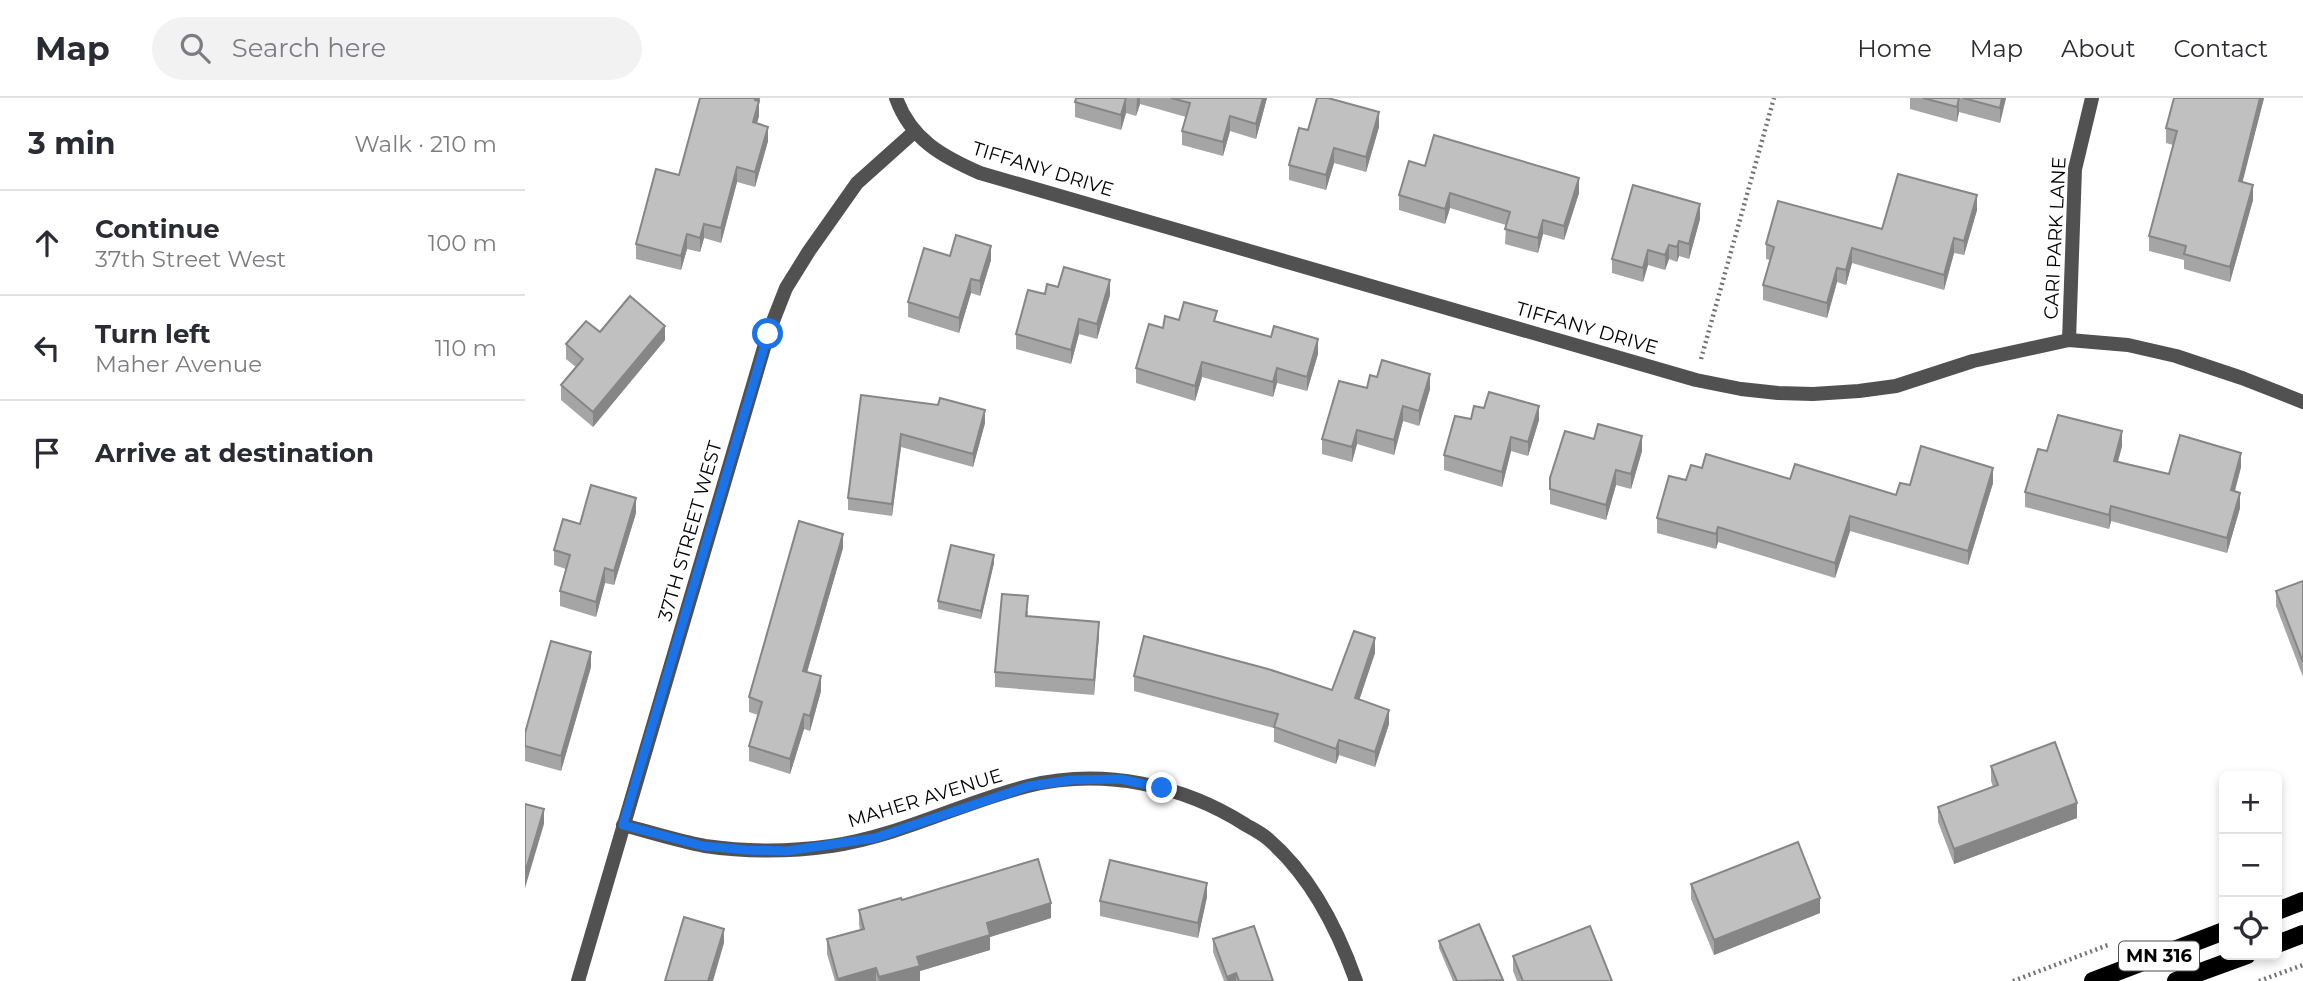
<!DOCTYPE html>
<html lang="en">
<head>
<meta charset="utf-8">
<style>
  :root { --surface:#fff; --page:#f2f2f3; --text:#2b2b33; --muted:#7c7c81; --line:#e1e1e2 }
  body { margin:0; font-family:Montserrat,sans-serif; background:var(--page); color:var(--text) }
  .controls { position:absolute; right:21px; bottom:21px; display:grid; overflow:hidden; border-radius:10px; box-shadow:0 4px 10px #0003 }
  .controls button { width:63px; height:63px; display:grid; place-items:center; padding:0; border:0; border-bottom:2px solid var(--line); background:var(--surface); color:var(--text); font:35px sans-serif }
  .stop { position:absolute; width:21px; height:21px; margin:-16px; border:5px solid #1a73e8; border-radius:50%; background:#fff }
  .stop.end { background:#1a73e8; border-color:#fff; box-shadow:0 2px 7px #0008 }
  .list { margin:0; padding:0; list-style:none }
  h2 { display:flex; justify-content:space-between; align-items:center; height:91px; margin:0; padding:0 28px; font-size:30px }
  h2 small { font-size:23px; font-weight:400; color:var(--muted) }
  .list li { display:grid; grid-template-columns:46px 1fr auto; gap:21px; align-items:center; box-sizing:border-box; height:105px; padding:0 28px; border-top:2px solid var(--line) }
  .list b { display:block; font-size:26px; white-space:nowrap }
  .list p { margin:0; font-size:23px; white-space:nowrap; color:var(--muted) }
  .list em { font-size:23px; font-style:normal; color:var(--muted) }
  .icon { flex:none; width:38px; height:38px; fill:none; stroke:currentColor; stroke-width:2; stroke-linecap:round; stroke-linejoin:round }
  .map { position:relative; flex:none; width:1778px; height:883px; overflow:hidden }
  header { display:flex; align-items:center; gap:42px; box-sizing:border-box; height:98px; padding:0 35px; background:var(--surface); border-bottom:2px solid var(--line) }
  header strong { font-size:33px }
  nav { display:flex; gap:38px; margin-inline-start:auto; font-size:24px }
  .search { width:490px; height:63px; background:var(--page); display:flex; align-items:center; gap:18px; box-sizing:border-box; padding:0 24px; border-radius:38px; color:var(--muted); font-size:26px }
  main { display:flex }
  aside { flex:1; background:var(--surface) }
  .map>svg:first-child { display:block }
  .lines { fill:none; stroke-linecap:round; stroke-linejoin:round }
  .path { stroke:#737373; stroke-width:4.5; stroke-dasharray:2 3.5; stroke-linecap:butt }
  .street { stroke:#515151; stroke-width:14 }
  .primary { stroke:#000; stroke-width:18 }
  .wall { fill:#a5a5a5 }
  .shaded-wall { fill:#868686 }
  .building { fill:#c0c0c0; stroke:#868686; stroke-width:2 }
  .route { stroke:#1a73e8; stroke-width:9 }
  .labels { text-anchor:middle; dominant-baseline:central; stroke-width:5; stroke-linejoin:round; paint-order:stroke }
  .shield { fill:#fff; stroke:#4c4c4c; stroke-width:2 }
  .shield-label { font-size:18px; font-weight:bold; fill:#000 }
  .street-label { font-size:19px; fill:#000; stroke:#fff }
</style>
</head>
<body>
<header>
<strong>Map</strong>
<div class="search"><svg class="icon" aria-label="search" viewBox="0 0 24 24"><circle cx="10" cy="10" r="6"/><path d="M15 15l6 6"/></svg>Search here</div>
<nav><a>Home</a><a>Map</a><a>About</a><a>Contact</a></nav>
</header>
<main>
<aside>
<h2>3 min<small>Walk · 210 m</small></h2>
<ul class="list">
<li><svg class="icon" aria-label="ahead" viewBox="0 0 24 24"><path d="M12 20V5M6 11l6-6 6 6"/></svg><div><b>Continue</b><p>37th Street West</p></div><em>100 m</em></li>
<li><svg class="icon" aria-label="left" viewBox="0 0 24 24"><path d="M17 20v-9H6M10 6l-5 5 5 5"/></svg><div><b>Turn left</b><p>Maher Avenue</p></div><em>110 m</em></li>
<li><svg class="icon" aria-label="arrive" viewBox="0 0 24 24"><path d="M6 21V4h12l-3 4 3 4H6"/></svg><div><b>Arrive at destination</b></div></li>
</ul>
</aside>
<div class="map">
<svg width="1778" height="883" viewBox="0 0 1778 883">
  <rect width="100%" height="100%" fill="#fff"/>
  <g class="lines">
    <!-- path -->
    <g class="path">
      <polyline points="1176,261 1249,0"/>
      <polyline points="1488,883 1583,847"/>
      <polyline points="1734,883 1778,867"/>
    </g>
    <!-- street -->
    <g class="street">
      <path d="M371,0C386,41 416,58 455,75L1171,282L1216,291L1253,295L1288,296L1334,293L1371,288L1448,263L1544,242L1603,247L1651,258L1717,280L1778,304"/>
      <polyline points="1544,242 1550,71 1567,0"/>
      <path d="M98,727C125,734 153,743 180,748C222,754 264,754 306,748C378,737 435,705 503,688C577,670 657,686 721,727C728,731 736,735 743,741C785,777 813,832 831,883"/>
      <polyline points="53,883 243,236 261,190 284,153 332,85 389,34"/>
    </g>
    <!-- primary -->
    <g class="primary">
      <polyline points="1752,813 1778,803"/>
      <polyline points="1752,846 1778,836"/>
      <polyline points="1568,883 1699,833"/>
      <polyline points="1651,883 1722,857"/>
    </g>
  </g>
  <!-- wall -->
  <g class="wall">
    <polygon points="551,0 742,0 731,41 705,33 698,58 657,47 657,33 661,19 615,6 611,18 601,15 596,32 550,19 550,4"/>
    <polygon points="1385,0 1481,0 1475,25 1434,14 1432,24 1385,11"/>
    <polygon points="1649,0 1739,0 1717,84 1728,102 1705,184 1659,171 1659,162 1624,153 1624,138 1648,47 1641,45 1641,30"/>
    <polygon points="234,6 234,18 232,25 243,43 230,89 212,84 196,145 179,140 175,154 162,151 156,172 111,161 111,146 154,77"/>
    <polygon points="854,29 841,74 809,65 801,92 764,82 764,67 783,32"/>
    <polygon points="900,68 1054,95 1039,142 1018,136 1013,155 980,146 981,127 925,110 920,126 874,112 874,97"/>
    <polygon points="1452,112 1439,157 1429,155 1419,192 1327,165 1321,187 1312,184 1302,220 1238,202 1238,187 1245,162 1241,161 1241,146 1357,131"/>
    <polygon points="1175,121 1164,161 1154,158 1152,164 1144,161 1140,172 1123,167 1118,184 1087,175 1087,161"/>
    <polygon points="425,158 466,162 455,198 446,195 434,235 383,219 383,204"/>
    <polygon points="533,189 585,197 572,241 554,236 546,266 491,251 491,236 520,196"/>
    <polygon points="654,222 692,223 793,256 782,293 752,285 748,299 677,279 670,303 611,285 611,270"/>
    <polygon points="75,234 140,242 68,329 36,302 36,287 51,269 41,261 41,246"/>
    <polygon points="842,290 905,291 894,328 878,323 869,357 832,346 827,364 797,356 797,341"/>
    <polygon points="336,297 460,325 448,369 376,349 367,418 323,412 323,400"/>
    <polygon points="959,310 1014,322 1003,358 986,353 977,389 919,372 919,357"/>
    <polygon points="1597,348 1593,364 1644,376 1716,369 1710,393 1715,410 1702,455 1586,423 1584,431 1500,409 1500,394 1522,353"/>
    <polygon points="1117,353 1106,391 1091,387 1081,422 1025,406 1025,380"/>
    <polygon points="1177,370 1371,397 1385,387 1468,385 1443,467 1325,433 1310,480 1193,444 1191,451 1132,435 1132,420 1161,382"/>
    <polygon points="111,415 89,487 80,485 71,519 35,508 35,493 41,471 29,467 29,452 55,426"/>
    <polygon points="318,450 282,574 296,593 285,633 279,631 265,676 224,663 224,648 233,617 224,614 224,599"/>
    <polygon points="469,465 456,521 413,511 413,503"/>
    <polygon points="1778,483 1778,579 1751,508 1751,493"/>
    <polygon points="503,512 503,518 574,538 569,597 470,589 470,574"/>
    <polygon points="850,555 834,601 864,626 850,669 814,657 811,666 749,644 749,630 609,593 609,578 807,592"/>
    <polygon points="66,569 36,673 0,663 0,635"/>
    <polygon points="1466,668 1552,720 1429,766 1413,724 1413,709 1468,689 1466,683"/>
    <polygon points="1166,786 1295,815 1189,857 1166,801"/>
    <polygon points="682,799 673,840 575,818 575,803"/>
    <polygon points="377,802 526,820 465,839 465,852 395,873 395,883 310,883 302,856 302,841 335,832 334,826 334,812"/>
    <polygon points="688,841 748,883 699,883 688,854"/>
    <polygon points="914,843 978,883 928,883 914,850"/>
    <polygon points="988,858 1087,883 992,883 988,873"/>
  </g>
  <!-- shaded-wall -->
  <g class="shaded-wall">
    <polygon points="231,0 235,0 234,6 234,18 228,39 228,24"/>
    <polygon points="601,0 601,15 596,32 596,17"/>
    <polygon points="612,0 615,0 615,6 611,18"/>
    <polygon points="738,0 742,0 731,41 731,26"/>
    <polygon points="1434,0 1434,14 1432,24 1432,9"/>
    <polygon points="1477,0 1481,0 1475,25 1475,10"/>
    <polygon points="1735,0 1739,0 1714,98 1714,83"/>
    <polygon points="854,14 854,29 841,74 841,59"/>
    <polygon points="705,18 705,33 698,58 698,44"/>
    <polygon points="243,29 243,43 230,89 230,74"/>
    <polygon points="809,50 809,65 801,92 801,77"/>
    <polygon points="212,69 212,84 196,145 196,130"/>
    <polygon points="1054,80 1054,95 1039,142 1039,128"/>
    <polygon points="1728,87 1728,102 1705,184 1705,169"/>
    <polygon points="925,95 925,110 920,126 920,111"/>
    <polygon points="1452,97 1452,112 1439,157 1439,143"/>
    <polygon points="1175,106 1175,121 1164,161 1164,146"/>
    <polygon points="1018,122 1018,136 1013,155 1013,140"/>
    <polygon points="179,126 179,140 175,154 175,140"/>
    <polygon points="162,136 162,151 156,172 156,158"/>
    <polygon points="1429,140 1429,155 1419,192 1419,177"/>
    <polygon points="1154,143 1154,158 1152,164 1152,149"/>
    <polygon points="1144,147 1144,161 1140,172 1140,157"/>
    <polygon points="466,148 466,162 455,198 455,183"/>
    <polygon points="1327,150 1327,165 1321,187 1321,172"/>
    <polygon points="1123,152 1123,167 1118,184 1118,170"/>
    <polygon points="1312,170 1312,184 1302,220 1302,205"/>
    <polygon points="446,181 446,195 434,235 434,220"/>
    <polygon points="585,182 585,197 572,241 572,226"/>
    <polygon points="554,221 554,236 546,266 546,252"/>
    <polygon points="140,228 140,242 68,329 68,314"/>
    <polygon points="793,241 793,256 782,293 782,279"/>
    <polygon points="677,264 677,279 670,303 670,288"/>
    <polygon points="752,270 752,285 748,299 748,284"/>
    <polygon points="905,276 905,291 894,328 894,313"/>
    <polygon points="878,308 878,323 869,357 869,342"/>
    <polygon points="1014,308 1014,322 1003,358 1003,344"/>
    <polygon points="460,312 460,325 448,369 448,356"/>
    <polygon points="832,332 832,346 827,364 827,349"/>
    <polygon points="1597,333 1597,348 1589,377 1589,363"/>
    <polygon points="376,336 376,349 367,418 367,406"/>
    <polygon points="1117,338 1117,353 1106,391 1106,376"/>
    <polygon points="986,339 986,353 977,389 977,374"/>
    <polygon points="1716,355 1716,369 1706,407 1706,392"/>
    <polygon points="1468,370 1468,385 1443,467 1443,453"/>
    <polygon points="1091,372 1091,387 1081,422 1081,407"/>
    <polygon points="1715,395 1715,410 1702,455 1702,440"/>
    <polygon points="111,400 111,415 89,487 89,473"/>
    <polygon points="1586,408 1586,423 1584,431 1584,417"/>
    <polygon points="1325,418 1325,433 1310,480 1310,465"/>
    <polygon points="1193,429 1193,444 1191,451 1191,436"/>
    <polygon points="318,436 318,450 278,588 278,573"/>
    <polygon points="469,457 469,465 456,521 456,513"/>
    <polygon points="80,470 80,485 71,519 71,504"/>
    <polygon points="574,524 574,538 569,597 569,582"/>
    <polygon points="850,540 850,555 830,615 830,600"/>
    <polygon points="66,554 66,569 36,673 36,658"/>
    <polygon points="296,578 296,593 285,633 285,618"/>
    <polygon points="864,612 864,626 850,669 850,654"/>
    <polygon points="279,616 279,631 265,676 265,661"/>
    <polygon points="814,642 814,657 811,666 811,651"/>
    <polygon points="1552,705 1552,720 1429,766 1429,751"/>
    <polygon points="19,711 19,726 0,790 0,775"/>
    <polygon points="682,785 682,799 673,840 673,825"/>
    <polygon points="1295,800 1295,815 1189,857 1189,842"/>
    <polygon points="526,805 526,820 465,839 465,852 395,873 395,883 354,883 354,879 462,825"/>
    <polygon points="199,831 199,845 188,883 183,883"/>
    <polygon points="351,870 351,883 313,883 313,881"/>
    <polygon points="711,875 711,883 702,883 702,879"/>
  </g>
  <!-- building -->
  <g class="building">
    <polygon points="175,0 231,0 230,2 234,3 228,24 243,29 230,74 212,69 196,130 179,126 175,140 162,136 156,158 111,146 131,71 154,77"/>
    <polygon points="551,0 601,0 596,17 550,4"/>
    <polygon points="646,0 738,0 731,26 705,18 698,44 657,33 665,5"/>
    <polygon points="792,0 803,0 854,14 841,59 809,50 801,77 764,67 774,30 783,32"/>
    <polygon points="1398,0 1434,0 1432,9"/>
    <polygon points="1438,0 1477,0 1475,10"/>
    <polygon points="1649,0 1735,0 1714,83 1728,87 1705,169 1659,156 1661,148 1624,138 1652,33 1641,30"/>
    <polygon points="909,37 1054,80 1039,128 1018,122 1013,140 980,131 985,114 925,95 920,111 874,97 884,63 900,68"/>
    <polygon points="1373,76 1452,97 1439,143 1429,140 1419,177 1327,150 1321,172 1312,170 1302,205 1238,187 1249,149 1241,146 1253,103 1357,131"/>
    <polygon points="1108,87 1175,106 1164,146 1154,143 1152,149 1144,147 1140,157 1123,152 1118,170 1087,161"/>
    <polygon points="431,137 466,148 455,183 446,181 434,220 383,204 399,150 425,158"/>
    <polygon points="539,169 585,182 572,226 554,221 546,252 491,236 503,192 520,196 522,186 533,189"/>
    <polygon points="105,198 140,228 68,314 36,287 58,261 41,246 61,223 75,234"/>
    <polygon points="659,204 692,213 689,223 746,239 749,228 793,241 782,279 752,270 748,284 677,264 670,288 611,270 624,226 638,230 640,218 654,222"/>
    <polygon points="857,262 905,276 894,313 878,308 869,342 832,332 827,349 797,341 814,283 842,290 845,277 852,279"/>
    <polygon points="964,294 1014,308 1003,344 986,339 977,374 919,357 930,318 946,321 949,308 959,310"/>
    <polygon points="336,297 413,307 415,300 460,312 448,356 376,336 367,406 323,400"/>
    <polygon points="1533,317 1597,333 1589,363 1644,376 1655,337 1716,355 1706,392 1715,395 1702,440 1586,408 1584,417 1500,394 1513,351 1522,353"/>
    <polygon points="1073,326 1117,338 1106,376 1091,372 1081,407 1025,391 1025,380 1040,333 1069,341"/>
    <polygon points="1396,348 1468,370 1443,453 1325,418 1310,465 1193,429 1191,436 1132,420 1144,378 1161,382 1166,367 1177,370 1181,356 1265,381 1270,366 1371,397 1375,385 1385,387"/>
    <polygon points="66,387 111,400 89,473 80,470 71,504 35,493 45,457 29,452 38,421 55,426"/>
    <polygon points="274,423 318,436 278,573 296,578 285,618 279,616 265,661 224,648 237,604 224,599"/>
    <polygon points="426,447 469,457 456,513 413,503"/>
    <polygon points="1778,483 1778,564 1751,493"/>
    <polygon points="477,496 503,498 501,518 574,524 569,582 470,574"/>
    <polygon points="829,533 850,540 830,600 864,612 850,654 814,642 811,651 749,629 753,616 609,578 619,538 743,571 807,592"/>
    <polygon points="26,543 66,554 36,658 0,648 0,635"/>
    <polygon points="1530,644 1552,705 1429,751 1413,709 1473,687 1466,668"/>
    <polygon points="0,706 19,711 0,775"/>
    <polygon points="1273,744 1295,800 1189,842 1166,786"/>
    <polygon points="513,761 526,805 462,825 465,837 392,859 395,868 354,879 351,870 313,881 302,841 339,831 334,812 376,800 377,802"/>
    <polygon points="585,762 682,785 673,825 575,803"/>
    <polygon points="159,819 199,831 183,883 140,883"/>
    <polygon points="954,826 978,882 932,883 914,843"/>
    <polygon points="729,828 748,883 714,883 711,875 702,879 688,841"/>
    <polygon points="1065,828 1087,883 998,883 988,858"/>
  </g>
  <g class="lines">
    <!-- route -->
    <polyline class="route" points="243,236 98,727 178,748 222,752 262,753 350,740 504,688 546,682 595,681 637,690"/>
  </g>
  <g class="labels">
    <!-- shield labels -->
    <rect class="shield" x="1594" y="843.5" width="80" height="29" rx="5"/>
    <g class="shield-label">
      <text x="1634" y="858">MN 316</text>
    </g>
    <!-- street labels -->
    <g class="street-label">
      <text transform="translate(518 71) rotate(17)">TIFFANY DRIVE</text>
      <text transform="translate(1530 140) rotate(-87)">CARI PARK LANE</text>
      <text transform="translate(1062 230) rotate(16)">TIFFANY DRIVE</text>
      <text transform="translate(165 433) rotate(-74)">37TH STREET WEST</text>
      <text transform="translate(400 700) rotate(-17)">MAHER AVENUE</text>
    </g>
  </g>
</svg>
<div class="controls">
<button>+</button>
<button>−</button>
<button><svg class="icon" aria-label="locate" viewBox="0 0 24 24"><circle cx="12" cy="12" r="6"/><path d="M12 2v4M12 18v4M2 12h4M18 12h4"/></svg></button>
</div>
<div class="stop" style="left:243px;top:236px"></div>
<div class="stop end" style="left:637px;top:690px"></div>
</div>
</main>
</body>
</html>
